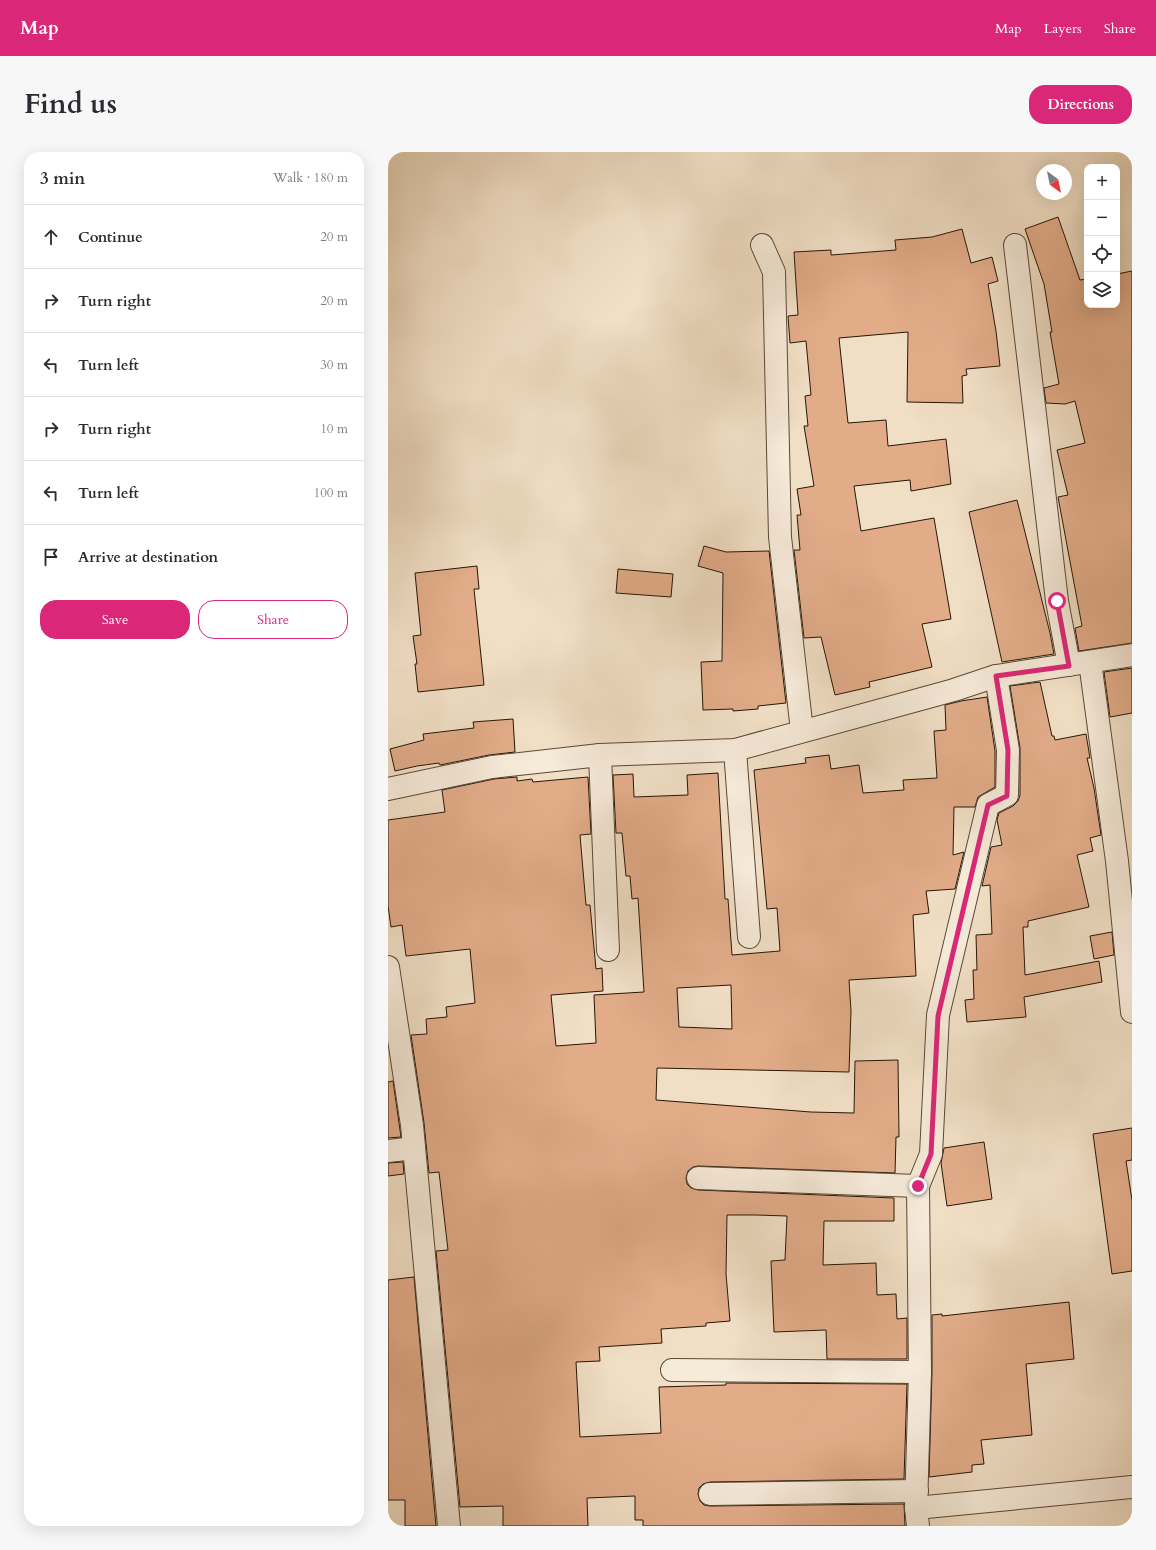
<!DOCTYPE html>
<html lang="en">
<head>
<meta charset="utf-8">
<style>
  :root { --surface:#fff; --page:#f7f7f7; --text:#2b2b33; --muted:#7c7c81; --line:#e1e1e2; --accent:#db2777 }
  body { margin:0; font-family:Cardo,serif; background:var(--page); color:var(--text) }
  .controls { position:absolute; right:12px; top:12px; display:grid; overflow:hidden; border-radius:8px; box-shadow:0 4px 16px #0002 }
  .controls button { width:36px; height:36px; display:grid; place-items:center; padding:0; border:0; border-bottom:1px solid var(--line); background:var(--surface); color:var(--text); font:20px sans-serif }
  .compass { position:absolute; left:648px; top:12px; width:36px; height:36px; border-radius:50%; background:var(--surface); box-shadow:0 4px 16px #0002; rotate:147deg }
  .stop { position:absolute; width:12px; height:12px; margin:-9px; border:3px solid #db2777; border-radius:50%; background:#fff }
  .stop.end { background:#db2777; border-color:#fff; box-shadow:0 1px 4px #0008 }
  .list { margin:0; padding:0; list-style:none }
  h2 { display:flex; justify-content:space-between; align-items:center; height:52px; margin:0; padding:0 16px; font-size:17px }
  h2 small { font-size:13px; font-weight:400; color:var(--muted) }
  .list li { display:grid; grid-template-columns:26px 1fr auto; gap:12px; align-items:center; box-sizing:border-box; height:64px; padding:0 16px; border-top:1px solid var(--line) }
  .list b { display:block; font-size:15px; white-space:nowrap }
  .list em { font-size:13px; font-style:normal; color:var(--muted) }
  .actions { display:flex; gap:8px; padding:12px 16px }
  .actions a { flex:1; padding:9px 0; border:1px solid var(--accent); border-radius:16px; text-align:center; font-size:14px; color:var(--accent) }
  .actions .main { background:var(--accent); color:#fff }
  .icon { flex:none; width:22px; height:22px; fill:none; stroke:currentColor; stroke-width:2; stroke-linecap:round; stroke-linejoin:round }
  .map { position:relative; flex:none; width:744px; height:1374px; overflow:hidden; border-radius:16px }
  header { display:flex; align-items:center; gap:24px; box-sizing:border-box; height:56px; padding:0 20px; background:var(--accent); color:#fff }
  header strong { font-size:19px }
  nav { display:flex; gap:22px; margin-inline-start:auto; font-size:14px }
  .intro { display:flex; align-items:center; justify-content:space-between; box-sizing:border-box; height:96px; padding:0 24px }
  h1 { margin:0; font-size:28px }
  .button { padding:10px 18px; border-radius:16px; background:var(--accent); color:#fff; font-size:14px; font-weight:700 }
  main { display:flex; gap:24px; padding:0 24px }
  aside { flex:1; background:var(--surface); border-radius:16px; box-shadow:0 4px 16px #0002 }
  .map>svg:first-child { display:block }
  .building { fill:#e2ac89; stroke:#261608; fill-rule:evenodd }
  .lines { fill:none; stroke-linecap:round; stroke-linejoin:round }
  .minor-casing { stroke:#594837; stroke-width:24 }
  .minor { stroke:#f6ead9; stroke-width:22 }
  .route { stroke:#db2777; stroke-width:5 }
</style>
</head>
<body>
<header>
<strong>Map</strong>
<nav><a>Map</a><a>Layers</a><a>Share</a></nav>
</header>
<div class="intro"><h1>Find us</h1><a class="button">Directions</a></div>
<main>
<aside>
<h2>3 min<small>Walk · 180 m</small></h2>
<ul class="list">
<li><svg class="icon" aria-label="ahead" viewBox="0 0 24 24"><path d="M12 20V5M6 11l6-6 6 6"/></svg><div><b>Continue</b></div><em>20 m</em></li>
<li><svg class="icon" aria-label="right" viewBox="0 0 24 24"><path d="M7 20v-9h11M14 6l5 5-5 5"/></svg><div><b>Turn right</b></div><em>20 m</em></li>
<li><svg class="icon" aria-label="left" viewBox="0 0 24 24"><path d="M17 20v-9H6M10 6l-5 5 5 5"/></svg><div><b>Turn left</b></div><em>30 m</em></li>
<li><svg class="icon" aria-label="right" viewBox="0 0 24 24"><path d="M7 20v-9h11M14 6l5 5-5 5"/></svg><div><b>Turn right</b></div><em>10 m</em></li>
<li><svg class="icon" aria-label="left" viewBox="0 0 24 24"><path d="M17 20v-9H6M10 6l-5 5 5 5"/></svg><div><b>Turn left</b></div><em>100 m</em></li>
<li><svg class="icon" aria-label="arrive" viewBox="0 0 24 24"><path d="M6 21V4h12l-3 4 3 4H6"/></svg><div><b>Arrive at destination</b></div></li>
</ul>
<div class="actions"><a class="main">Save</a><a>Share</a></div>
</aside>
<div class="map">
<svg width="744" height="1374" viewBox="0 0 744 1374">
  <rect width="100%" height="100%" fill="#f1dfc5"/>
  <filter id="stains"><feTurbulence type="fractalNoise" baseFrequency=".005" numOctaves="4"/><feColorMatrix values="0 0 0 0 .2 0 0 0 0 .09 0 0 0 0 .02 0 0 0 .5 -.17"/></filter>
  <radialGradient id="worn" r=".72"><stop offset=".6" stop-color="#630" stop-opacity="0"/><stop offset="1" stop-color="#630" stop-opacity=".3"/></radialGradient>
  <!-- building -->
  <g class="building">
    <polygon points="670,65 692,128 699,127 699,153 729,153 729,122 744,119 744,491 691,499 687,476 694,474 670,345 680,343 669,298 697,291 687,249 677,252 658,251 656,236 671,232 662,180 664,180 656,132 637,77"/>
    <polygon points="574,77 583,111 604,105 610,129 600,132 608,179 612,214 578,217 579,223 574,224 575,251 519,250 520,180 451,186 460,271 498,268 500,294 558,287 563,332 523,339 522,328 466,334 473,379 546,366 563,467 534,472 544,515 481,530 482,535 447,543 433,485 416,486 406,398 412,398 409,363 413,363 409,337 426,334 416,274 420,274 417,244 423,243 418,189 402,191 400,164 410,163 406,100 443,98 443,103 508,98 507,88 544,85"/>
    <polygon points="629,348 662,481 666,502 614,510 581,360"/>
    <polygon points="316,394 338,400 381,399 398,551 370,554 370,557 345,559 345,557 315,558 313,510 334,509 335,421 310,414"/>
    <polygon points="89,414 91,437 86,437 96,533 30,540 27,512 29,512 25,484 33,483 27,421"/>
    <polygon points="230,417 285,422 283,445 228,441"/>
    <polygon points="744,516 744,561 722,565 716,520"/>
    <polygon points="652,530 664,584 666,584 667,588 698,582 702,606 699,606 706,636 713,683 702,686 705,699 689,703 701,755 640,769 640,775 635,775 637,823 711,809 714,830 636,845 638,865 579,870 577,848 586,847 585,818 589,818 588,783 604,782 602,733 594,734 603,695 614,693 609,668 611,661 625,654 630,649 632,643 632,596 622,534"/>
    <path d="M599,545L607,599V635L590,645L587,655H566L565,703L576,700L567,737L538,739L541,761L525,763L528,824L461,828L463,859L461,920L269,916L268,948L423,960L466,961L467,909L510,908L511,985H508L507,1021L310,1014L305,1015L300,1019L298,1026L299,1032L303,1036L310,1038L506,1046V1069H436L435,1113L488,1111L489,1143L508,1142L509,1167L519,1166V1207H439L438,1178L386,1180L383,1109L397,1108L399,1064L368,1063H339L338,1122L342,1169L318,1171V1174L273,1177L274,1191L211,1195L212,1209L188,1210L192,1285L273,1281L271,1235L338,1233V1231L519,1232L516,1327L322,1330L315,1332L311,1336L310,1342L312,1349L316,1353L322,1354L516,1352L517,1374H255V1368H247V1344L199,1346L200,1374H115V1354L72,1355L48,1099L60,1098L51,1020L41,1021L36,971L23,883L39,882L38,867L59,865L58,855L87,851L82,797L18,804L14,773L3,775L0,754V668L57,660L54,638L106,627L129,625V629L144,627L145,630L200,625L203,682L192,683L198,753H202L208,817L214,816L215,839L163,843L168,894L208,891L206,843L256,840L250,746L244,747L242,724H238L234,681H228L225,623L245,622L246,645L300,643L299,623L330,621L337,747H340L344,803L392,799L389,756L379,757L366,618L418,611L417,606L441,603L443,617L471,613L475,641L516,638L515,628L549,626L546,579L558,578L557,553L573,549ZM343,833L344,877L291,875L289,836Z"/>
    <polygon points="125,567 127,600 101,603 52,613 51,611 29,614 7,619 2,597 36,588 35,582 86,576 85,570"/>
    <polygon points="724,780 726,803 706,807 702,784"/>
    <polygon points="5,929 13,985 0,986 0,930"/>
    <polygon points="744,976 744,1008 738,1009 744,1048 744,1119 724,1122 705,982"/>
    <polygon points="596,990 604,1047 559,1054 553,1011 556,996"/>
    <polygon points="15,1010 16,1022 0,1024 0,1011"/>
    <polygon points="26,1125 48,1374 17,1374 17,1348 0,1348 0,1128"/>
    <polygon points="681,1150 686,1207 638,1212 644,1283 593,1288 596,1312 584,1313 584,1320 541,1325 544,1220 544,1163 554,1162 554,1164"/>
  </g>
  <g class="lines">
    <defs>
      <g id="minor">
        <polyline points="374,93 386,120 392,385 414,579"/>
        <polyline points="627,93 669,449 681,513"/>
        <polyline points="702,510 729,709 744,860"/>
        <polyline points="347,598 361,785"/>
        <polyline points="212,603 220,798"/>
        <polyline points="0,637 104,615 212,603 347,598 566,538 608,524 744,503"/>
        <polyline points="0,815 24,973 61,1374"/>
        <polyline points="0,999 26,996"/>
        <polyline points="310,1026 530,1034"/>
        <polyline points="284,1218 532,1220 530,1034 543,1002 550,863 600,653 619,643 620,598 608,524"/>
        <polyline points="532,1220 528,1356 744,1335"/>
        <polyline points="322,1342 529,1339"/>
        <polyline points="528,1356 530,1374"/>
      </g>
    </defs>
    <!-- minor casing -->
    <use href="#minor" class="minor-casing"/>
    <!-- minor -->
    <use href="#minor" class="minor"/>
  </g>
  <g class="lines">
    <!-- route -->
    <polyline class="route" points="530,1034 543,1002 550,864 600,653 619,644 620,598 608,524 681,514 669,449"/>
  </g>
  <rect width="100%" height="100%" filter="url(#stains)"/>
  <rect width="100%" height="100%" fill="url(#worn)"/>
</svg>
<div class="controls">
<button>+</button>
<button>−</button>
<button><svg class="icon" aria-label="locate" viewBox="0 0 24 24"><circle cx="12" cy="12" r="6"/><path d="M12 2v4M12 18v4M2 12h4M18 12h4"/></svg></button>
<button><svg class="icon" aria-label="layers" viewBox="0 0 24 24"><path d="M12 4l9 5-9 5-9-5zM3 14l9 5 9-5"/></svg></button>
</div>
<svg class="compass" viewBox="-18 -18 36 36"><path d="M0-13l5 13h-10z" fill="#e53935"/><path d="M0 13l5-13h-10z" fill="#7c7c81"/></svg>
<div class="stop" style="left:669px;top:449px"></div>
<div class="stop end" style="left:530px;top:1034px"></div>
</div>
</main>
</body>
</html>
